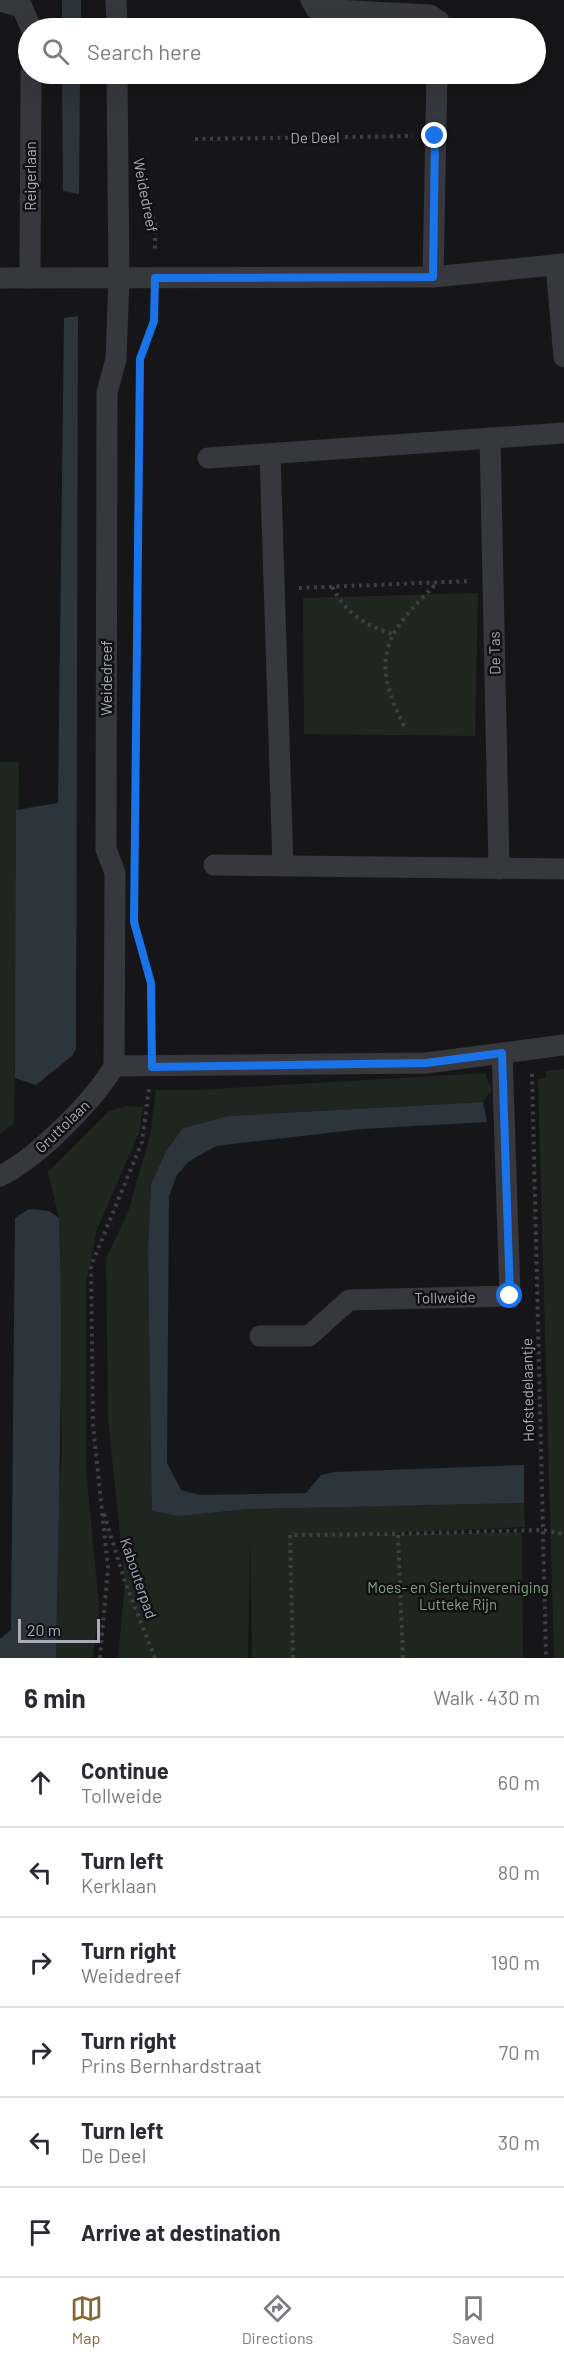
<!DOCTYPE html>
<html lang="en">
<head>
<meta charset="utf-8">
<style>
  :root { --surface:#fff; --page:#f2f2f3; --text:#2b2b33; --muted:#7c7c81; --line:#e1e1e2; --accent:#856733 }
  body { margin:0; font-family:Barlow,sans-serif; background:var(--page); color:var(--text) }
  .scale { position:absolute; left:18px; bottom:15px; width:82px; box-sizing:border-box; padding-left:6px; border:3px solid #a8adb8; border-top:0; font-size:16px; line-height:21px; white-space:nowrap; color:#a8adb8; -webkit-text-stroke:4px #111113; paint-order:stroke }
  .stop { position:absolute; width:18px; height:18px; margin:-14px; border:4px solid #1a73e8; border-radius:50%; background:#fff }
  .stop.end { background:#1a73e8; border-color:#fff; box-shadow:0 2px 6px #0008 }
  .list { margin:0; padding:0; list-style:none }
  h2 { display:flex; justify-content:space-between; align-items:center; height:78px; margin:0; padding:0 24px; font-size:26px }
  h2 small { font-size:20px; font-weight:400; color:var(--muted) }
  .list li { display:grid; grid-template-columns:39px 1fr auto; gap:18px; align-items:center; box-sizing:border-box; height:90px; padding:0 24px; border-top:2px solid var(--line) }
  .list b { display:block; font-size:22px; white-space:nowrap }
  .list p { margin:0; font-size:20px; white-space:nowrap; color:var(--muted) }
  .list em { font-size:20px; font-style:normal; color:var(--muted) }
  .icon { flex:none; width:33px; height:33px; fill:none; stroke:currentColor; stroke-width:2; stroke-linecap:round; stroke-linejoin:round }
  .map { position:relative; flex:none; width:564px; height:1658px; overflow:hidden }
  .search { position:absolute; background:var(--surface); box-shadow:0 6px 24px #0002; left:18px; right:18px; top:18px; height:66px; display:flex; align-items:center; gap:15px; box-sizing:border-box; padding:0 21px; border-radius:33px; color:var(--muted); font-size:22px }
  .sheet { height:618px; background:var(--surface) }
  nav { display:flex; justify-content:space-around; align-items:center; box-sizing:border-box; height:84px; border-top:2px solid var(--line); background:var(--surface); font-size:16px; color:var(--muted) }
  nav a { display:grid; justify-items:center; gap:3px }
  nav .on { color:var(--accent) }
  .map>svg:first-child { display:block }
  .green { fill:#1e261f }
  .water { fill:#2c353c }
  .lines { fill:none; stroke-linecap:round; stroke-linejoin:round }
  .path { stroke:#3d3f44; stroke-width:4; stroke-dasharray:3 4.5; stroke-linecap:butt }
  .street { stroke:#37383d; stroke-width:21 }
  .route { stroke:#1a73e8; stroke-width:8 }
  .labels { text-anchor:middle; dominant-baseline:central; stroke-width:5; stroke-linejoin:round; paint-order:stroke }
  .street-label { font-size:15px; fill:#a8adb8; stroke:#111113 }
  .park-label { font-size:15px; fill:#7fa381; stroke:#111113 }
</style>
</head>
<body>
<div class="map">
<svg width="564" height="1658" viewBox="0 0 564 1658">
  <rect width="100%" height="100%" fill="#161618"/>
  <!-- green -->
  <g class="green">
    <polygon points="478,593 475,736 304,734 303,598"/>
    <polygon points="0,762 19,762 14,1123 0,1134"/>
    <polygon points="564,1069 564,1658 554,1658 538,1079 546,1078 546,1071"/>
    <polygon points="485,1073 492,1090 483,1102 228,1116 183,1128 166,1151 151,1184 148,1249 153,1490 180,1516 249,1509 524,1503 525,1527 368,1534 522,1533 523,1658 252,1658 250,1537 248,1658 118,1658 125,1582 108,1419 106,1259 128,1212 150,1136 156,1090 194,1090"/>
    <polygon points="126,1106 143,1107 139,1133 97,1229 86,1283 86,1470 99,1605 93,1658 56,1658 57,1517 62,1455 60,1246 59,1218 48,1172 109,1111"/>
  </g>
  <!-- water -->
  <g class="water">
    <rect x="62" y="0" width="19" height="28"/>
    <polygon points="62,74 80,74 79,194 63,191"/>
    <polygon points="78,316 76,1049 72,1056 36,1085 15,1078 16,810 58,803 64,318"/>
    <polygon points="483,1102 487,1122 362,1129 216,1146 188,1162 177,1175 169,1196 167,1463 181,1490 200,1495 306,1493 321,1475 335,1472 524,1465 524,1503 249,1509 180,1516 152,1511 148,1249 151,1184 166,1151 183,1128 228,1116"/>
    <path d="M29,1209L49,1211L59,1218C64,1365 58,1511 56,1658H0V1639L11,1630L15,1218Z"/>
  </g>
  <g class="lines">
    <!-- path -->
    <g class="path">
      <polyline points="195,139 413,136"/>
      <polyline points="144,187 155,224 155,253"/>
      <polyline points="142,353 155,321 155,300"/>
      <path d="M332,587C347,614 363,624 392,634"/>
      <polyline points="299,588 471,581"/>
      <path d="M404,726C369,656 385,635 437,583"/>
      <polyline points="134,851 140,372"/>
      <polyline points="141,947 151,983 152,1043"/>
      <polyline points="532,1074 546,1658"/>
      <polyline points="104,1514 125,1582 155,1658"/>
      <polyline points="100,1658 108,1568 93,1425 91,1266 142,1142 149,1089"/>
      <polyline points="293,1658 290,1535 398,1534"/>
      <polyline points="403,1658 398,1534 542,1530 564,1534"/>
    </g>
    <!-- street -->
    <g class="street">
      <polyline points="116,0 117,28"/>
      <polyline points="311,0 316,9 430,15 439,21 439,28"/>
      <polyline points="0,1 22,7 31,28"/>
      <polyline points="556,265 564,357"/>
      <polyline points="433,277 437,74"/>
      <polyline points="0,278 433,277 564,264"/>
      <polyline points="30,278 31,74"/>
      <polyline points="490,438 499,869"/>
      <polyline points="270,454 283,866"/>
      <polyline points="208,458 564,433"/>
      <polyline points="214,865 564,869"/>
      <polyline points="114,1066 426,1063 564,1045"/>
      <path d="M0,1176C36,1159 95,1100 114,1066L115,873L106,849L107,393L116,359L119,279L117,74"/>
      <polyline points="260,1336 309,1336 349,1300 510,1296 502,1053"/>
    </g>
  </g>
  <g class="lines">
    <!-- route -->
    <polyline class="route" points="435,136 433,277 155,278 154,321 140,359 134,922 151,983 152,1067 426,1063 502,1053 510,1296"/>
  </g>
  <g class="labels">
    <!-- street labels -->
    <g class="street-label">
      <text transform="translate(315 137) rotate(-1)">De Deel</text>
      <text transform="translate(30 176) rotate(-90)">Reigerlaan</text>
      <text transform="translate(146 195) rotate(79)">Weidedreef</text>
      <text transform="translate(494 653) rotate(-91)">De Tas</text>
      <text transform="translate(106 678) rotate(-90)">Weidedreef</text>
      <text transform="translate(62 1126) rotate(-44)">Gruttolaan</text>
      <text transform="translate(445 1297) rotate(-1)">Tollweide</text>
      <text transform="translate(527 1390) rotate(-91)">Hofstedelaantje</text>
      <text transform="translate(139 1578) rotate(71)">Kabouterpad</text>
    </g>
    <!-- park labels -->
    <g class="park-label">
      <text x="458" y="1587">Moes- en Siertuinvereniging<tspan x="458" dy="17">Lutteke Rijn</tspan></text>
    </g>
  </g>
</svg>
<div class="scale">20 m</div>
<div class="stop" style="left:510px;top:1296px"></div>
<div class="stop end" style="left:435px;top:136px"></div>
<div class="search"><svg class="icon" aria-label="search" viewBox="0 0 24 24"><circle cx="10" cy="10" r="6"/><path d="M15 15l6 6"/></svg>Search here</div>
</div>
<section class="sheet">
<h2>6 min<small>Walk · 430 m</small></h2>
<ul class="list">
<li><svg class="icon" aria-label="ahead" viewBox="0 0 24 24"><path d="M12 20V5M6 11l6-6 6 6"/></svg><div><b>Continue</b><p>Tollweide</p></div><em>60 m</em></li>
<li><svg class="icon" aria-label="left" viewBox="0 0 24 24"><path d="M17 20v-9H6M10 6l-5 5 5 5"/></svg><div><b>Turn left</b><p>Kerklaan</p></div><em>80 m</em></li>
<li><svg class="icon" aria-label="right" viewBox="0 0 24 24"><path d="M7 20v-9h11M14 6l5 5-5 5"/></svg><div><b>Turn right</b><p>Weidedreef</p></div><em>190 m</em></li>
<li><svg class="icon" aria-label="right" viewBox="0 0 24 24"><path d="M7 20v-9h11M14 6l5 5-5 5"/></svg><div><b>Turn right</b><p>Prins Bernhardstraat</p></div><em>70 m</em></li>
<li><svg class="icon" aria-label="left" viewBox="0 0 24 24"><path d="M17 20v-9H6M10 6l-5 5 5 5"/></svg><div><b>Turn left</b><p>De Deel</p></div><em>30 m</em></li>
<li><svg class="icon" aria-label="arrive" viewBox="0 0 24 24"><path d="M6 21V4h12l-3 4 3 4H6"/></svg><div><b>Arrive at destination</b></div></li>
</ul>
</section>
<nav>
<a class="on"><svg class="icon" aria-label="map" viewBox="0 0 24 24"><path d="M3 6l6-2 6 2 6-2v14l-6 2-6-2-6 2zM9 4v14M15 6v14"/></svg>Map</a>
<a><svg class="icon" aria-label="directions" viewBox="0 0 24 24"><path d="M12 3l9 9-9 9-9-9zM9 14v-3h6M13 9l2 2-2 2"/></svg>Directions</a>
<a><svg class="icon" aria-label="saved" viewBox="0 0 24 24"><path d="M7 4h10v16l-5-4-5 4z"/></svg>Saved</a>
</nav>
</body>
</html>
